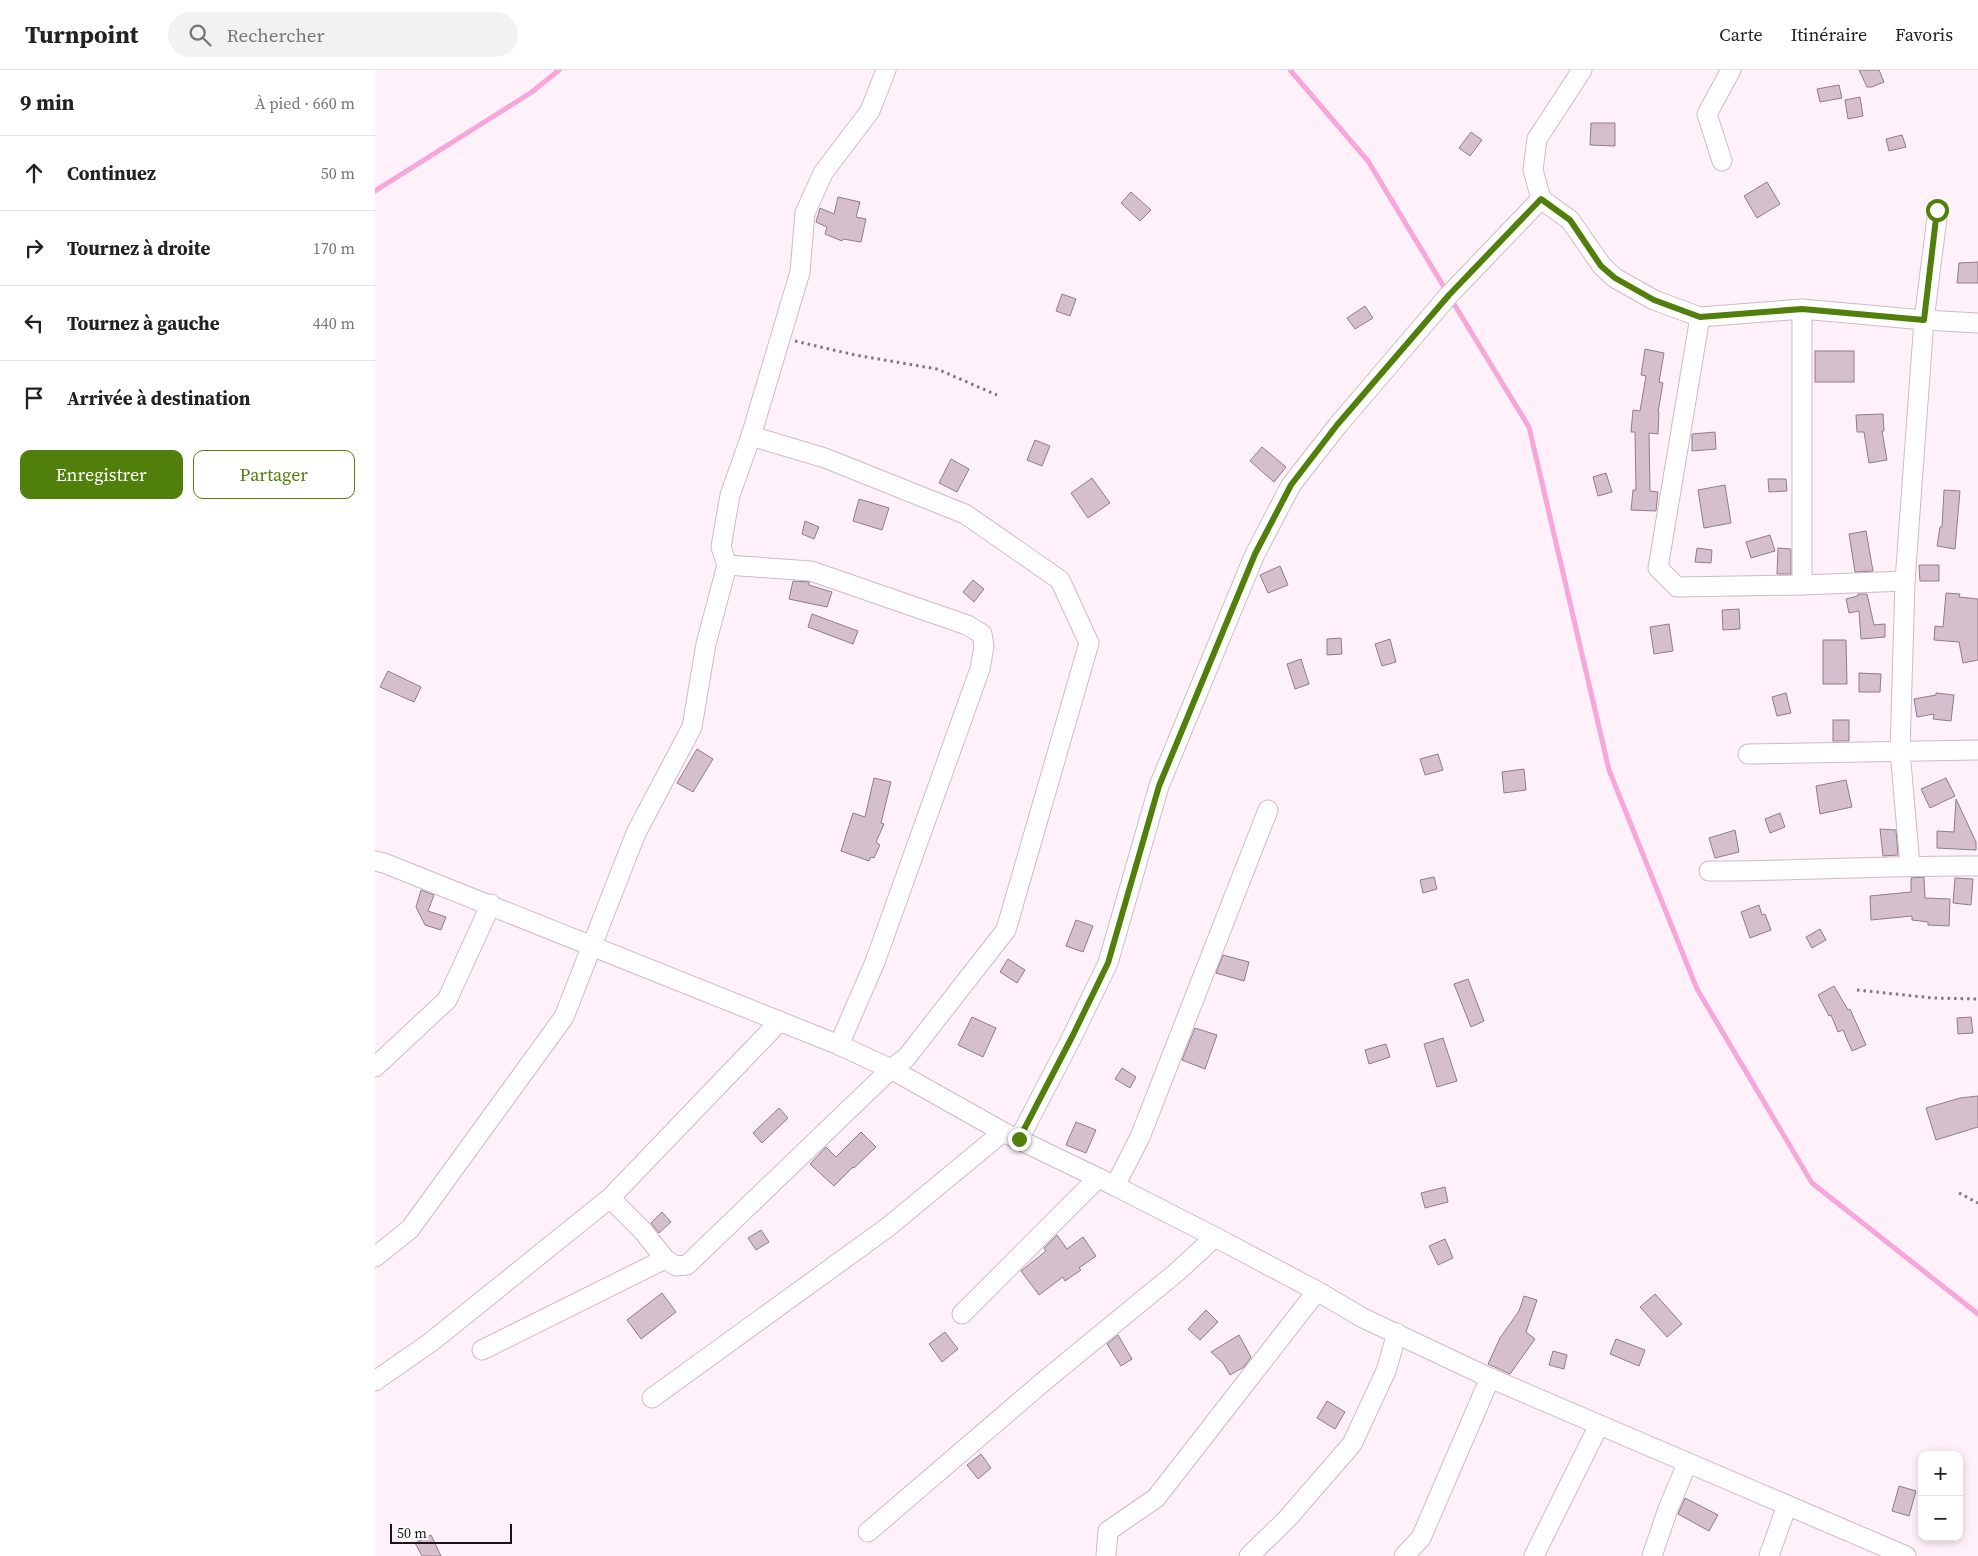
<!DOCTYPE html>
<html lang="fr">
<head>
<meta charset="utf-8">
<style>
  :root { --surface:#fff; --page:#f2f2f2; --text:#222; --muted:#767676; --line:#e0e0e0; --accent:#507f0b }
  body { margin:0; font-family:"Source Serif 4",serif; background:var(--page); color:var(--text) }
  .controls { position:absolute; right:15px; bottom:15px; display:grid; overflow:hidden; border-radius:10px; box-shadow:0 2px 8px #0003 }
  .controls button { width:45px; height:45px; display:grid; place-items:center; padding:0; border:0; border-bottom:1px solid var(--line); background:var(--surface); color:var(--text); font:25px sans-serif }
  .scale { position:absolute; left:15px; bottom:12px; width:122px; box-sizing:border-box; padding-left:5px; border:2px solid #1b1318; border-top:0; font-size:14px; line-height:18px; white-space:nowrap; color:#1b1318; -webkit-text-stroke:4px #fff; paint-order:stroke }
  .stop { position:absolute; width:15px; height:15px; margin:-11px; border:4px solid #507f0b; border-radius:50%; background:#fff }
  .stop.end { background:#507f0b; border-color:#fff; box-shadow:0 1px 5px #0008 }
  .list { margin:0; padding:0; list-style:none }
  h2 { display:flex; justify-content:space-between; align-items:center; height:65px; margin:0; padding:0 20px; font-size:21px }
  h2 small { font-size:16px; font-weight:400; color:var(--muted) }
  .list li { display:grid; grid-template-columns:32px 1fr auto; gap:15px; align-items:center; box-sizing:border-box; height:75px; padding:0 20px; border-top:1px solid var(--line) }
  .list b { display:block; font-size:19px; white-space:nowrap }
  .list em { font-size:16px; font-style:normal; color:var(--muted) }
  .actions { display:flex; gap:10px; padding:15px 20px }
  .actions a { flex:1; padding:11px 0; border:1px solid var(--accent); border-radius:10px; text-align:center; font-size:18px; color:var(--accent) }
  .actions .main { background:var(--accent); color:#fff }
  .icon { flex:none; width:28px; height:28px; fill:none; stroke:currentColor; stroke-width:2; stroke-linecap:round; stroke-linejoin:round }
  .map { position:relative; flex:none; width:1603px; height:1486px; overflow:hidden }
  header { display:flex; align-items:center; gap:30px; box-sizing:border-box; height:70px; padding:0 25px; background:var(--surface); border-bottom:1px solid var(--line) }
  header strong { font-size:24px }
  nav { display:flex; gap:28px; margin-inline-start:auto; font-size:18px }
  .search { width:350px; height:45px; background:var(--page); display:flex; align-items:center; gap:12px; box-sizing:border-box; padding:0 18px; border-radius:28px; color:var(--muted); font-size:19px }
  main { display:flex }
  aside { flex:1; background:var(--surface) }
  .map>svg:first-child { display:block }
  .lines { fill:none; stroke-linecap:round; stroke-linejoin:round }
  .stream { stroke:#f7a6da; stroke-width:5 }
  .building { fill:#d5bfcc; stroke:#917d89 }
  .street-casing { stroke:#d0bac7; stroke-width:21 }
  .path { stroke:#81777d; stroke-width:3; stroke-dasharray:2.5 4; stroke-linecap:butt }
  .street { stroke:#fff; stroke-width:19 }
  .route { stroke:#507f0b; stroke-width:6 }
</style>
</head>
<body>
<header>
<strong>Turnpoint</strong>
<div class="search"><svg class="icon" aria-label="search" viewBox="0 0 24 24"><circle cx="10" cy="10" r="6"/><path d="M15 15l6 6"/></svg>Rechercher</div>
<nav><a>Carte</a><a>Itinéraire</a><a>Favoris</a></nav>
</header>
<main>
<aside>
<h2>9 min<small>À pied · 660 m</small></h2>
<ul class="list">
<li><svg class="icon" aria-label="ahead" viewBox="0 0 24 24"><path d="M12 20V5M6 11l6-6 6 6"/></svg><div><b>Continuez</b></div><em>50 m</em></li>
<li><svg class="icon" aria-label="right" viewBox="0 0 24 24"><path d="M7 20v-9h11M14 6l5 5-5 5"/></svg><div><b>Tournez à droite</b></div><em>170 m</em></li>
<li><svg class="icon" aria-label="left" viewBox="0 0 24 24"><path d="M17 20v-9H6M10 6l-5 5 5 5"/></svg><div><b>Tournez à gauche</b></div><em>440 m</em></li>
<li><svg class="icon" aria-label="arrive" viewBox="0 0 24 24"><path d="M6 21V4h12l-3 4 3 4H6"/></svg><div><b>Arrivée à destination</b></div></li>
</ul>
<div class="actions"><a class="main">Enregistrer</a><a>Partager</a></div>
</aside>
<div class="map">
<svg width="1603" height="1486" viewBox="0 0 1603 1486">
  <rect width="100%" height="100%" fill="#fef1f9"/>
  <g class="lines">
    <!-- stream -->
    <g class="stream">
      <polyline points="915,0 993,91 1072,222"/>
      <polyline points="0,121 157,22 184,0"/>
      <polyline points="1076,229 1154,357 1234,700 1322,919 1437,1113 1603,1244"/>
    </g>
  </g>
  <!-- building -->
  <g class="building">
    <polygon points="1484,0 1504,0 1509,12 1497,17 1492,17"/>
    <polygon points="1464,15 1467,28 1445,32 1442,19"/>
    <polygon points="1485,27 1488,46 1473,49 1470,30"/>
    <polygon points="1216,53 1240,53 1240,76 1215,75"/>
    <polygon points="1096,62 1107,70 1095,86 1084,78"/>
    <polygon points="1527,65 1531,77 1514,81 1511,69"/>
    <polygon points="1392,112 1405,134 1382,148 1369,126"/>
    <polygon points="756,122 776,140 765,151 746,133"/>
    <polygon points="463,127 485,132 481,147 491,149 486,172 468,169 467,171 450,164 452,157 441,152 445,138 459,144"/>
    <polygon points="1603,192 1603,213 1582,213 1584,193"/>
    <polygon points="687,224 701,229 695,246 681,241"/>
    <polygon points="990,236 998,248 980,259 972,248"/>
    <polygon points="1270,279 1289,283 1284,312 1288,313 1283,342 1284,342 1283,364 1274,363 1275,421 1283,422 1281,441 1256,440 1258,420 1261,420 1260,362 1256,362 1258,340 1265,341 1271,306 1266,305"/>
    <rect x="1440" y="281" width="39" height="31"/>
    <polygon points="1508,344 1509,361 1507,361 1512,390 1494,393 1489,362 1482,362 1481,345"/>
    <polygon points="1340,362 1341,379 1317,381 1317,364"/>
    <polygon points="660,370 675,376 667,396 652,390"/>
    <polygon points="887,377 911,397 899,412 875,391"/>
    <polygon points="576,389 594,399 582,422 564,413"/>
    <polygon points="1231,403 1237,422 1223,426 1218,407"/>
    <polygon points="717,408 735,433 713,448 696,423"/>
    <polygon points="1393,409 1411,409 1412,421 1394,422"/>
    <polygon points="1350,415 1356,453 1329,458 1323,420"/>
    <polygon points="1569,420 1585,421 1580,479 1562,476 1565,457 1567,457"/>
    <polygon points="484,429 514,438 507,460 478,451"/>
    <polygon points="430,451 444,457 439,469 427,464"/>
    <polygon points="1491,461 1498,501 1480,502 1474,464"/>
    <polygon points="1395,465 1400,481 1376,488 1371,472"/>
    <polygon points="1322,478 1337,480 1336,493 1320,492"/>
    <polygon points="1403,478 1416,479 1416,504 1402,504"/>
    <polygon points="1544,495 1564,495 1564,511 1545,511"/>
    <polygon points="905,496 913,515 893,523 885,505"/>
    <polygon points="598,510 609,519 599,532 588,522"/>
    <polygon points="418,511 434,512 434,515 457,522 452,537 414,529"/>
    <polygon points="1571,523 1585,524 1584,527 1603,529 1603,590 1588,593 1584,572 1559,570 1560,556 1568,557"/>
    <polygon points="1483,524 1492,524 1499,555 1510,554 1510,567 1486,569 1484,541 1474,543 1471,529 1483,526"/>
    <polygon points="1364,539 1365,559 1348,560 1347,540"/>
    <polygon points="437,544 483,561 478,574 433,557"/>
    <polygon points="1294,554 1298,581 1279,584 1275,557"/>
    <polygon points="966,568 967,584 952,585 952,569"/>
    <polygon points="1015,569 1021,592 1007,596 1000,574"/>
    <polygon points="1448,570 1471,570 1472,614 1448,614"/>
    <polygon points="926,589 934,614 920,619 912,594"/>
    <polygon points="13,601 46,617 39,632 5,617"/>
    <polygon points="1484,603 1506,604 1505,622 1484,622"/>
    <polygon points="1411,623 1416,643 1402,646 1397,627"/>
    <polygon points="1561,623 1579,625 1576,651 1558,649 1559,644 1542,647 1539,629 1561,625"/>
    <rect x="1458" y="650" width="16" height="21"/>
    <polygon points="322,679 338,689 318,722 302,713"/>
    <polygon points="1063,684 1068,700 1050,705 1045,689"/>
    <polygon points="1149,699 1151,720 1129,723 1127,702"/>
    <polygon points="499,708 516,712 506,753 509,754 501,772 505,775 499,788 496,787 494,791 466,781 478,743 490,747"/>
    <polygon points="1571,708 1580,726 1555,738 1546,719"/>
    <polygon points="1471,710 1477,737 1445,744 1441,716"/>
    <polygon points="1581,729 1601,772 1601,780 1562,778 1562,761 1579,762"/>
    <polygon points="1405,743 1410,757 1395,763 1390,749"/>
    <polygon points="1505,759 1521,760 1523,785 1508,786"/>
    <polygon points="1360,760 1364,782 1340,788 1334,768"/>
    <polygon points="1059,807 1062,819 1048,823 1045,810"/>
    <polygon points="1549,807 1550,828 1575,829 1574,856 1553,855 1553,852 1537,850 1537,846 1496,850 1495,826 1536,822 1536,808"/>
    <polygon points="1580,808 1598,809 1596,835 1578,833"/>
    <polygon points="46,820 59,825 53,841 71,847 66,860 50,855 41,837"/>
    <polygon points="1384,835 1387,845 1390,844 1396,860 1375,868 1366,842"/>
    <polygon points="701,850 718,856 708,882 691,876"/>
    <polygon points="1445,859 1451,870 1437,878 1431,867"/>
    <polygon points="848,885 874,892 869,911 841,903"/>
    <polygon points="633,889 650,900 642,913 625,902"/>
    <polygon points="1093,909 1109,951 1096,957 1079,914"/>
    <polygon points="1459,916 1473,940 1475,939 1491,975 1477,981 1468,960 1463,962 1456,945 1454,946 1443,925"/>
    <polygon points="597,947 621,958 608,987 583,975"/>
    <polygon points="1596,947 1598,963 1583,964 1582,948"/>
    <polygon points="820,958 842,965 830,999 807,990"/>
    <polygon points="1068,968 1082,1011 1062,1017 1049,974"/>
    <polygon points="1011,974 1015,987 994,994 990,980"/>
    <polygon points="747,998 761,1007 755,1018 740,1009"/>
    <polygon points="1603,1026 1603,1057 1561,1070 1551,1038 1585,1028"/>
    <polygon points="404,1038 413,1048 387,1073 378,1063"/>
    <polygon points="701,1052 721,1060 711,1083 691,1075"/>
    <polygon points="486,1062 501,1077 479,1098 478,1097 459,1116 435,1094 451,1077 461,1087"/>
    <polygon points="1070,1117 1073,1132 1050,1138 1046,1123"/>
    <polygon points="287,1142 296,1152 284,1163 276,1153"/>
    <polygon points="386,1160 394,1172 381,1180 373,1168"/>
    <polygon points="682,1165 692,1179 708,1167 721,1186 704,1198 706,1200 690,1211 688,1207 664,1225 646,1201 671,1181 669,1178"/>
    <polygon points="1070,1169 1078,1188 1063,1195 1054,1176"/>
    <polygon points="287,1223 301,1242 266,1269 252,1250"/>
    <polygon points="1280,1224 1307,1254 1292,1267 1265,1237"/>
    <polygon points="1149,1226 1162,1230 1151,1262 1160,1269 1135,1304 1113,1294 1125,1268 1144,1241"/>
    <polygon points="831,1240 843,1252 825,1270 813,1259"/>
    <polygon points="570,1262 583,1279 567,1292 554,1274"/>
    <polygon points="743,1265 757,1289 746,1296 732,1274"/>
    <polygon points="864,1265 876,1287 869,1297 855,1305 848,1293 836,1282"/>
    <polygon points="1241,1269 1270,1280 1264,1296 1235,1284"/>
    <polygon points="1178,1281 1192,1285 1189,1299 1174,1295"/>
    <polygon points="952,1331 970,1342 960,1359 942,1348"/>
    <polygon points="606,1384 616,1398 603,1409 592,1395"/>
    <polygon points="1524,1416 1541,1421 1534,1446 1517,1441"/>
    <polygon points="1310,1428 1343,1445 1334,1461 1303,1444"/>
    <polygon points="56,1465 66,1486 47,1486 40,1473"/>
  </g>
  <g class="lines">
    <defs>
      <g id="street">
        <polyline points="1207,0 1162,69 1158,100 1166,129 1195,150 1227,196 1240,208 1279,230 1325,247 1427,239 1549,250 1603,253"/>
        <polyline points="1347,91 1332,44 1356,0"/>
        <polyline points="1427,239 1427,515"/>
        <polyline points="1325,247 1283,498 1302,517 1427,515 1530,511"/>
        <polyline points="352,495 436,501 592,555 607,564 609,576 605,599 500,892 464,975"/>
        <polyline points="1373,684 1603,680"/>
        <polyline points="0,791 9,793 464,975 516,999 628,1062 740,1116 840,1167 942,1221 988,1248 1115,1308 1531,1486"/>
        <polyline points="1535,795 1525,681 1530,511 1549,250 1563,140"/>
        <path d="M1334,801C1424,801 1513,795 1603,796"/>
        <polyline points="0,997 72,930 116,834"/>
        <polyline points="644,1069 697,967 733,893 784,716 880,484 916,415 963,355 1074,225 1166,129"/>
        <polyline points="740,1116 765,1067 893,740"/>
        <polyline points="235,1128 268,1161 290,1189 301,1196 312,1195 516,999 531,988 631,860 714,573 685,510 590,444 450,388 376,366"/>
        <polyline points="0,1187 35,1159 189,947 261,763 317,657 331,574 352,495 346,477 355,425 376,366 425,202 430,143 448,103 495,41 511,0"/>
        <polyline points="587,1244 723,1108"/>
        <polyline points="107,1280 290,1189"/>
        <polyline points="0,1311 56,1272 235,1128 405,951"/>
        <polyline points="277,1328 513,1157 628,1062"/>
        <polyline points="493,1462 668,1312 802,1202 840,1167"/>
        <polyline points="731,1486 733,1461 781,1428 942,1221"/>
        <polyline points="874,1486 912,1449 977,1374 1011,1301 1022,1263"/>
        <polyline points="1029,1486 1046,1468 1115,1308"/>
        <polyline points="1159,1486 1224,1355"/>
        <polyline points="1277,1486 1293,1439 1312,1394"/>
        <polyline points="1394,1486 1412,1435"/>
      </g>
    </defs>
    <!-- street casing -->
    <use href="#street" class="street-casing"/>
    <!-- path -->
    <g class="path">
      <polyline points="420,271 480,285 562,299 622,325"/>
      <polyline points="1482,920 1558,928 1603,929"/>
      <polyline points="1584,1123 1603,1133"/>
    </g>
    <!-- street -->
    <use href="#street" class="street"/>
  </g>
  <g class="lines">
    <!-- route -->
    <polyline class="route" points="644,1069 697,967 733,893 784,716 880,484 916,415 962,355 1074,225 1166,129 1195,150 1226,196 1240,208 1279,230 1325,247 1427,239 1549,250 1562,140"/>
  </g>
</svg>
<div class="controls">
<button>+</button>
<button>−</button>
</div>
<div class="scale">50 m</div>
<div class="stop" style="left:1562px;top:140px"></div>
<div class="stop end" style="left:644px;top:1069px"></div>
</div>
</main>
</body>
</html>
